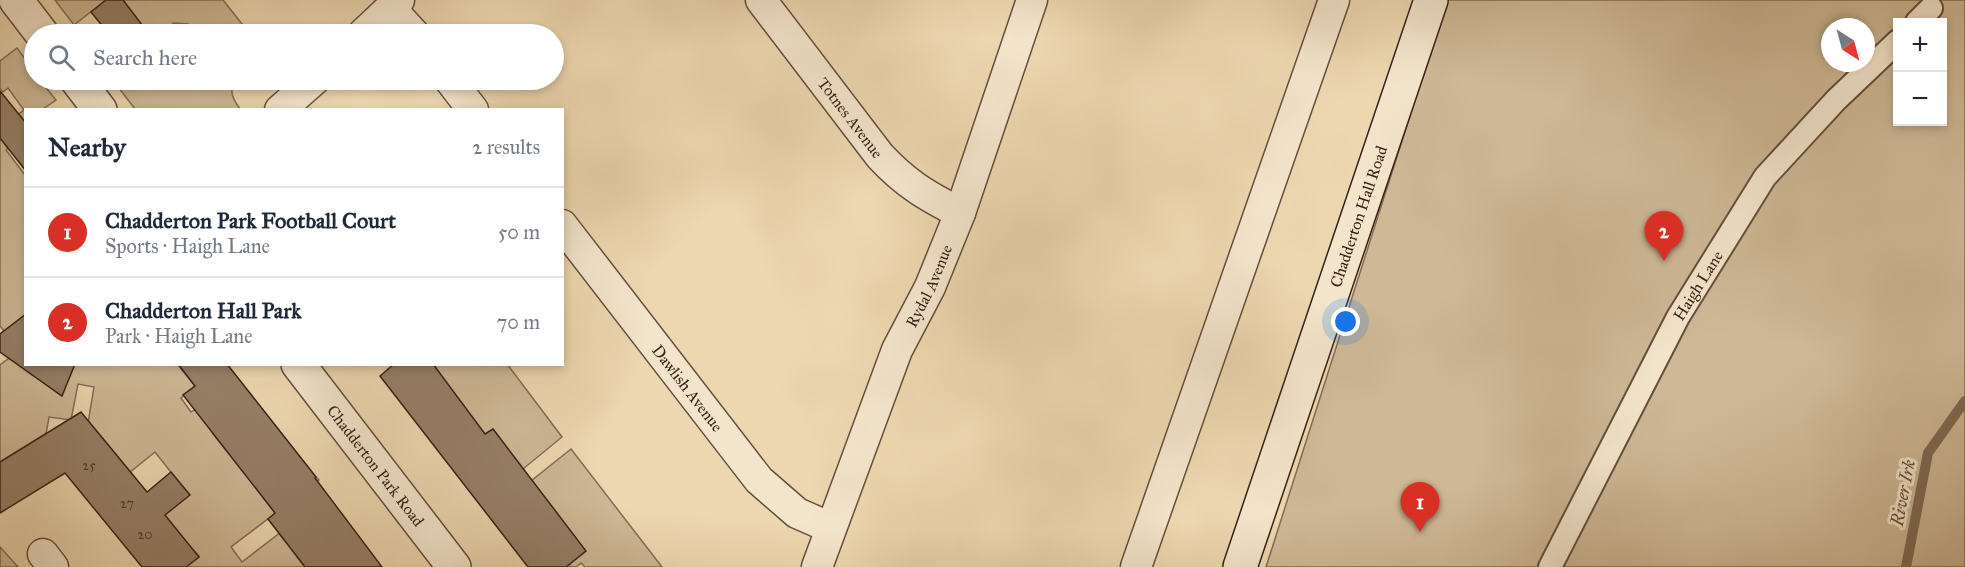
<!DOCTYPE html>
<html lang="en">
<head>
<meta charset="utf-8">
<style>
  :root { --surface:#fff; --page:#f2f2f3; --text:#1f2937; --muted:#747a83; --line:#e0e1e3; --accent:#d93025 }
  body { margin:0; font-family:"IM FELL Great Primer",serif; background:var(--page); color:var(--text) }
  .controls { position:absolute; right:18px; top:18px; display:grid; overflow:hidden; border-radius:0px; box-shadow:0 3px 9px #0003 }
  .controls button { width:54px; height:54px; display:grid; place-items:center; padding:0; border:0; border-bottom:2px solid var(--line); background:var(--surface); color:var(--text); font:30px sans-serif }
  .compass { position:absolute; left:1821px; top:18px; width:54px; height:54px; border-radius:50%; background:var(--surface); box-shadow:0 3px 9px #0003; rotate:144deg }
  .you { position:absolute; left:1346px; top:322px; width:21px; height:21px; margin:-15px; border:4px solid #fff; border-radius:50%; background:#1a73e8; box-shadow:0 0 0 9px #1a73e833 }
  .badge { display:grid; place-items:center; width:39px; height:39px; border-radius:50%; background:var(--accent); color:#fff; font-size:20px; font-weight:700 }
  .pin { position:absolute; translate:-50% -50px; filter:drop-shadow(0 2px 3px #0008) }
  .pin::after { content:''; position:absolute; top:32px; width:21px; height:18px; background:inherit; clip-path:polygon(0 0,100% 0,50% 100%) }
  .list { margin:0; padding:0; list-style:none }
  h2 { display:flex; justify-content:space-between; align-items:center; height:78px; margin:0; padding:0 24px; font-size:26px }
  h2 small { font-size:20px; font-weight:400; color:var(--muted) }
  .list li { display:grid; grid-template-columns:39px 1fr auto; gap:18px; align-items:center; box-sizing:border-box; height:90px; padding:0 24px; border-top:2px solid var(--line) }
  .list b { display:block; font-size:22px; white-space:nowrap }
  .list p { margin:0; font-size:20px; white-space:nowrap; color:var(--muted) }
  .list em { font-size:20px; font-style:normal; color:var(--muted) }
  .icon { flex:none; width:33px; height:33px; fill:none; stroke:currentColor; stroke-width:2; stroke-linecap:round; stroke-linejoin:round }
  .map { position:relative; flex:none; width:1965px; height:567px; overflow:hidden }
  .search { position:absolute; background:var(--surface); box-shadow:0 3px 9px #0003; left:24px; top:24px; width:540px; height:66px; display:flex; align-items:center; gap:15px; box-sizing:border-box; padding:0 21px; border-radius:33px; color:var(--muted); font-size:22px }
  .panel { position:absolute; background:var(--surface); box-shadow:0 3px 9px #0003; left:24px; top:108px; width:540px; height:258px; border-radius:0px }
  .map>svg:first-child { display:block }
  .green { fill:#ceb896; stroke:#826c56; stroke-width:1.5; fill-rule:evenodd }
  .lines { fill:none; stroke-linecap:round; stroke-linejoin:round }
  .stream { stroke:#7f6954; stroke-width:10 }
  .building { fill:#967f67; stroke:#372017; stroke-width:1.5 }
  .pedestrian-casing { stroke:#644e3d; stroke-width:26 }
  .minor-casing { stroke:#644e3d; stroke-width:33 }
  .tertiary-casing { stroke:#644e3d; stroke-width:36 }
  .secondary-casing { stroke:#372017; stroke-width:36 }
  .pedestrian { stroke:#f3e5cc; stroke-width:22 }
  .minor { stroke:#f3e5cc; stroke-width:30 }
  .tertiary { stroke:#f3e5cc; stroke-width:33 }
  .secondary { stroke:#f3e5cc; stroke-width:33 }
  .labels { text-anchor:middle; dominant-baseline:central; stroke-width:6; stroke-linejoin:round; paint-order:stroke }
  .number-label { font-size:14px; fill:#4f382b }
  .street-label { font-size:16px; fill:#372017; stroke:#f3e5cc }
  .water-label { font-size:18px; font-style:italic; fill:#614a3a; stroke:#f3e5cc }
</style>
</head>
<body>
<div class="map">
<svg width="1965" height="567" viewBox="0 0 1965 567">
  <rect width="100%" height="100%" fill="#edd7b0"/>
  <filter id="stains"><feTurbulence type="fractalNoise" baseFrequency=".00333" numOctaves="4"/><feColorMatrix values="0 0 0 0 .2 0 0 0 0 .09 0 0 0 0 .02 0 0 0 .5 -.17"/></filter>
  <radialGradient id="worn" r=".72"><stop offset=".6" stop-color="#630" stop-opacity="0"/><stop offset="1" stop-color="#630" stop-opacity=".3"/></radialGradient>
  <!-- green -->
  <g class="green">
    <polygon points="55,0 106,0 74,25"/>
    <polygon points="123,0 223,0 250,34 187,34 188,24 173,23 172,32 154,30 153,34 146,34 138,23 123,34 119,34 138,20"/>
    <path d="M1447,0H1965V567H1909L1907,565L1906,567H1266ZM1898,22H1942V122H1898ZM1830,27H1866V63H1830Z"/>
    <polygon points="17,48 34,71 34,80 40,80 56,100 43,109 26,110 25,123 3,141 8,148 6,150 25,175 25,330 4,331 0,326 0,128 24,110 8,88 3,92 0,88 0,61"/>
    <path d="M120,80H182L214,84L215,80H234C229,92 233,99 240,109H135L115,83Z"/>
    <polygon points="25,346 26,364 178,365 195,386 181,398 191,412 207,401 213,434 244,473 272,492 264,498 273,510 316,477 319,480 231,547 242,562 281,532 299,556 297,557 305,567 186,567 199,556 188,544 183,548 156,516 189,495 155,452 124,477 123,463 103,439 79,458 88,423 94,387 78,384 71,420 49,417 46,434 0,462 0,365"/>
    <polygon points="507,364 562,437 512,478 501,440 493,429 479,439 433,365"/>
    <polygon points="571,449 662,567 585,567 581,563 576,567 567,566 531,481"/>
    <polygon points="0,547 18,567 0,567"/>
  </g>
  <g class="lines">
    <!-- stream -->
    <polyline class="stream" points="1906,567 1928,453 1965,401"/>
  </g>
  <!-- building -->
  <g class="building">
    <polygon points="106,0 123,0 149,34 109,34 91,12"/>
    <polygon points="182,80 215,80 215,84"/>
    <polygon points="0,91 26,123 26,171 0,138"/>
    <polygon points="26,314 26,364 75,364 62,396 0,352 0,334"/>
    <polygon points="178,364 227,364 316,477 315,478 382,567 305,567 268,519 275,513 183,395 195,386"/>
    <polygon points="394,364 433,364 485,434 493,429 586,551 566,567 528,567 380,376"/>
    <polygon points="81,412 147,492 171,472 190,495 165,515 199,557 186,567 142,567 65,473 0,513 0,462"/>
  </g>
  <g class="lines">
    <defs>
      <g id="pedestrian">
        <polyline points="1917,22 1931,8"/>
        <path id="s1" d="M1550,567L1678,317L1765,177L1836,100L1898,41"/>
      </g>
      <g id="minor">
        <path id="s2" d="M761,0L880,156C906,184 927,196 960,213"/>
        <polyline points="391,9 414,34"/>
        <polyline points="363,34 399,0"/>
        <polyline points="450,80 473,110"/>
        <polyline points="280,110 314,80"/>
        <path id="s3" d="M562,225L759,480L797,513L831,528"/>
        <polyline points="43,554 53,567"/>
        <path id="s4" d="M817,567L897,350L930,287L960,213L1032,0"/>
        <polyline points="1136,567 1334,0"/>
      </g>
      <g id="tertiary">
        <polyline points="16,0 42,34"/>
        <polyline points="77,80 100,110"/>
        <path id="s5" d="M298,364L454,567"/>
      </g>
      <g id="secondary">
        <path id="s6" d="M1240,567L1431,0"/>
      </g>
    </defs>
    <!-- pedestrian casing -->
    <use href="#pedestrian" class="pedestrian-casing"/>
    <!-- minor casing -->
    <use href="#minor" class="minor-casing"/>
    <!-- tertiary casing -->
    <use href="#tertiary" class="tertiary-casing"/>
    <!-- secondary casing -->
    <use href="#secondary" class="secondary-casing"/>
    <!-- pedestrian -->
    <use href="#pedestrian" class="pedestrian"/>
    <!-- minor -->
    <use href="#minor" class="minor"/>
    <!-- tertiary -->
    <use href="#tertiary" class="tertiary"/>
    <!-- secondary -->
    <use href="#secondary" class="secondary"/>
  </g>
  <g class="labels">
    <!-- number labels -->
    <g class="number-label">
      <text x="89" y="465">25</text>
      <text x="127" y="503">27</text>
      <text x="145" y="534">20</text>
    </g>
    <!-- street labels -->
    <g class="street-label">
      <text stroke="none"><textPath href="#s2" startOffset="148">Totnes Avenue</textPath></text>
      <text stroke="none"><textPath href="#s6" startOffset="370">Chadderton Hall Road</textPath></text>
      <text stroke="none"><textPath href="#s4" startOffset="303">Rydal Avenue</textPath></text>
      <text stroke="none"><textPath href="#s1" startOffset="318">Haigh Lane</textPath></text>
      <text stroke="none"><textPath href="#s3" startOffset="206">Dawlish Avenue</textPath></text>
      <text stroke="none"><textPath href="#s5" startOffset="128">Chadderton Park Road</textPath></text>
    </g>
    <!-- water labels -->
    <g class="water-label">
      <text transform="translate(1903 493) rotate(-79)">River Irk</text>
    </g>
  </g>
  <rect width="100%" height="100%" filter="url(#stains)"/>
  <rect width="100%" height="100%" fill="url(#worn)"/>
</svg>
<div class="controls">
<button>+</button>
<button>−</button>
</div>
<svg class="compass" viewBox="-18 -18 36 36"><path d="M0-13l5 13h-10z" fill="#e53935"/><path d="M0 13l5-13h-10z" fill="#747a83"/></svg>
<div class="you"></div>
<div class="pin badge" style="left:1420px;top:532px">1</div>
<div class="pin badge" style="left:1664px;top:261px">2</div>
<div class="search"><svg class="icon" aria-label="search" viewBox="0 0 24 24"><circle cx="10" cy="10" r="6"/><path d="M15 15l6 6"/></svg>Search here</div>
<section class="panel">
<h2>Nearby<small>2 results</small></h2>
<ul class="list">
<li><span class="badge">1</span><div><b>Chadderton Park Football Court</b><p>Sports · Haigh Lane</p></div><em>50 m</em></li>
<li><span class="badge">2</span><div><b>Chadderton Hall Park</b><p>Park · Haigh Lane</p></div><em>70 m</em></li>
</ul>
</section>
</div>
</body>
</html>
